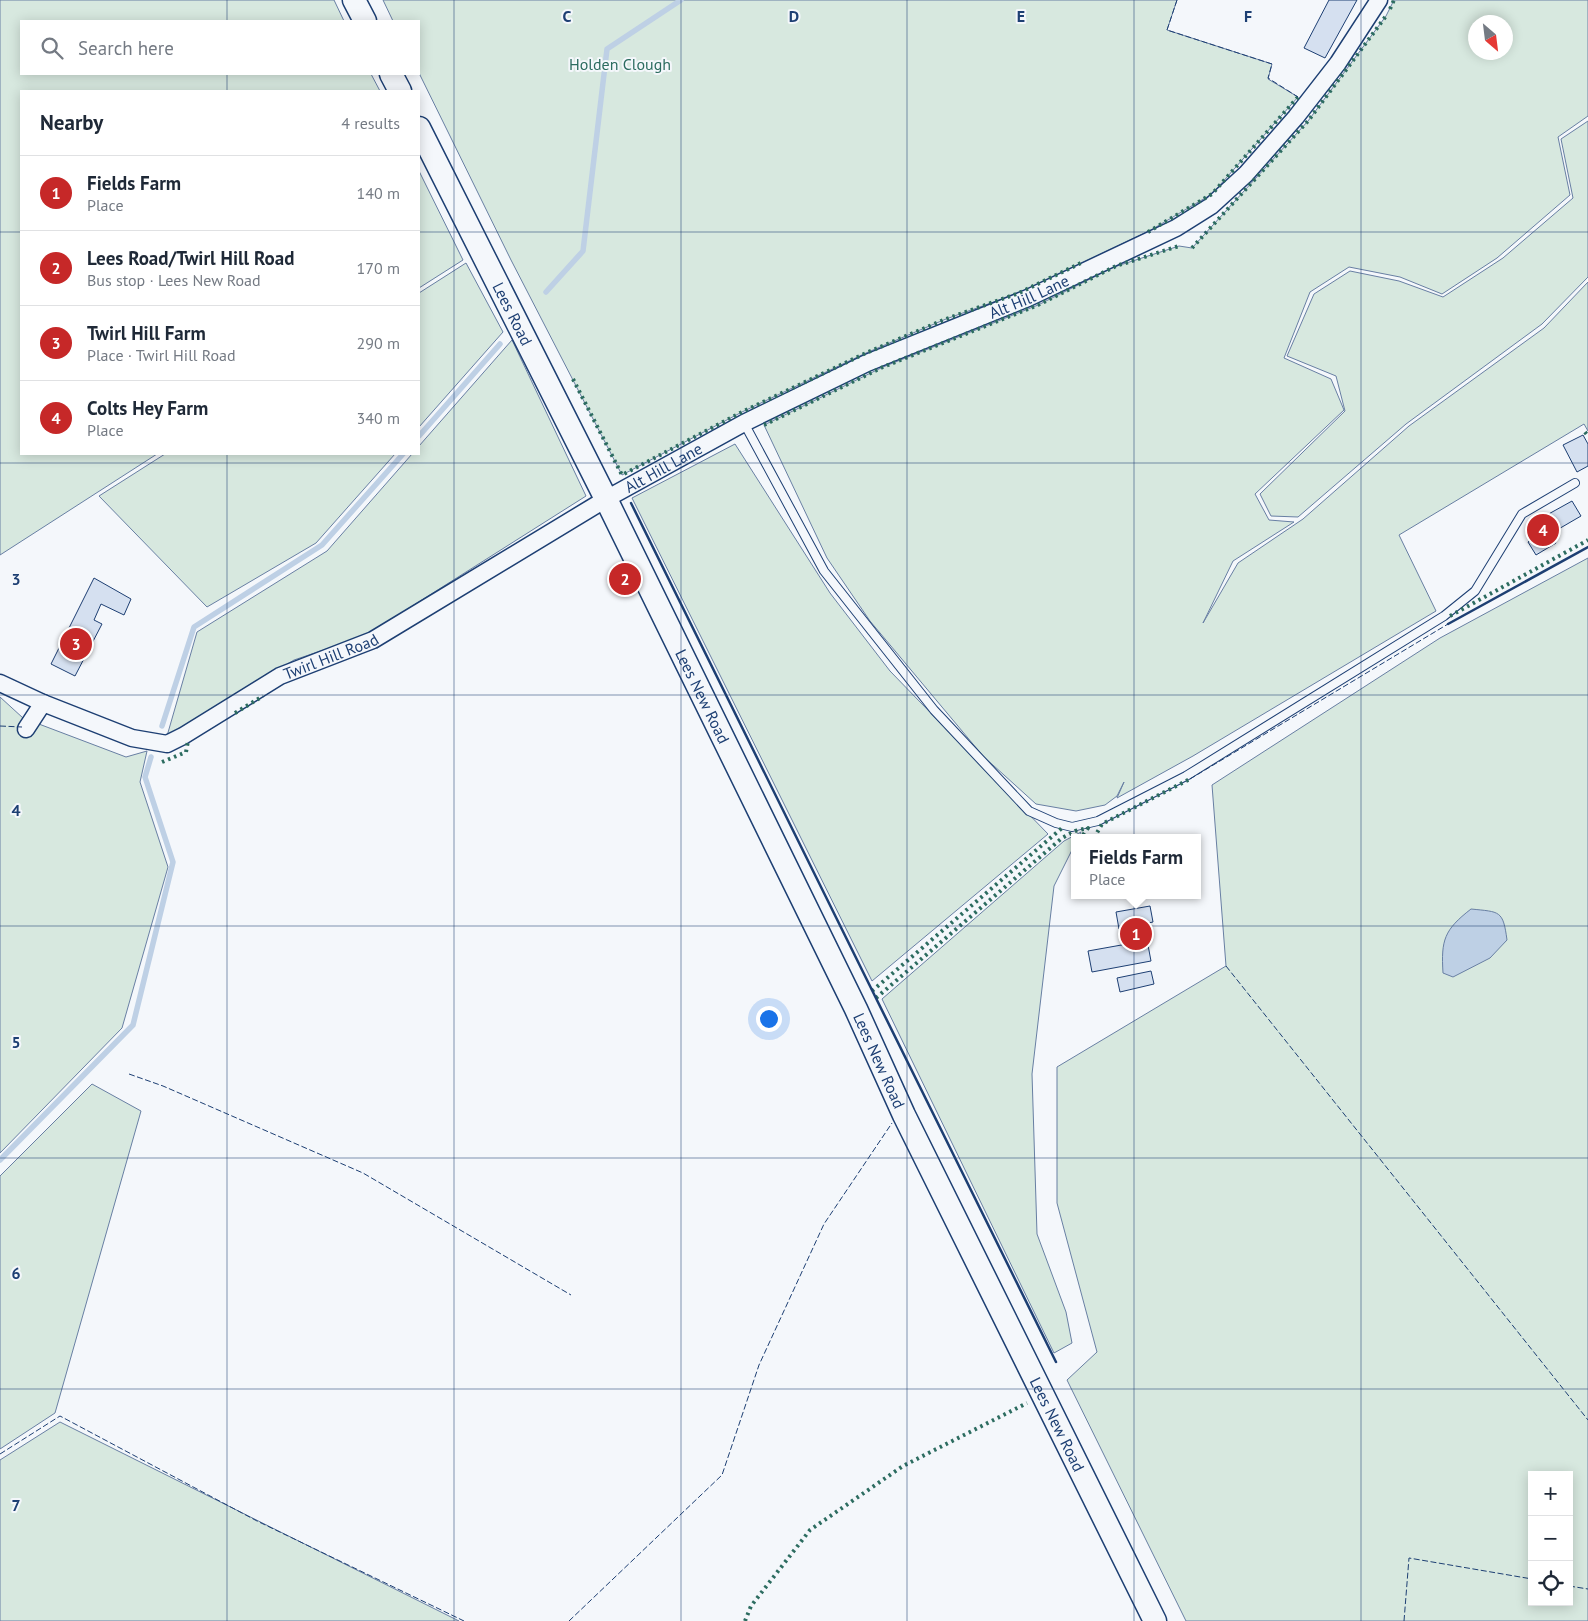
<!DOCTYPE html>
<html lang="en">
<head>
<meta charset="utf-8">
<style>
  :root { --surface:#fff; --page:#f6f6f7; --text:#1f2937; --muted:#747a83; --line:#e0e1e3; --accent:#c62828 }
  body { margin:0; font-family:"PT Sans",sans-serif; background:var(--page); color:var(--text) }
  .controls { position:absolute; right:15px; bottom:15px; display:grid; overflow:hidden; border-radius:0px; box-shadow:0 2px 12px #0003 }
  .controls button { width:45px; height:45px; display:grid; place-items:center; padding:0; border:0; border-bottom:1px solid var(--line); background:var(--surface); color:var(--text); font:25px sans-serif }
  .compass { position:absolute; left:1468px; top:15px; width:45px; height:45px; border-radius:50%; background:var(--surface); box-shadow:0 2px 12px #0003; rotate:152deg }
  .you { position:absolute; left:768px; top:1018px; width:18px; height:18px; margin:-12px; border:4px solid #fff; border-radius:50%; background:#1a73e8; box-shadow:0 0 0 8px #1a73e833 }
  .badge { display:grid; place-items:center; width:32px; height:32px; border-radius:50%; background:var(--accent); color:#fff; font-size:16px; font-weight:700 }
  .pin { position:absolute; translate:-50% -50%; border:2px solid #fff; box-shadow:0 1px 5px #0006 }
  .popup { position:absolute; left:1071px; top:834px; width:130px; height:65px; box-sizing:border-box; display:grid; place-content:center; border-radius:0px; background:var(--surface); filter:drop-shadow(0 1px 4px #0005); font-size:16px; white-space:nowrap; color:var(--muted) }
  .popup b { font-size:19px; color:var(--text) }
  .popup::after { content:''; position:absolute; left:50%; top:100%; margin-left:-10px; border:10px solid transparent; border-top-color:var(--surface) }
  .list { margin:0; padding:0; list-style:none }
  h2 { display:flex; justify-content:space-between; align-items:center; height:65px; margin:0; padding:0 20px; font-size:21px }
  h2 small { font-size:16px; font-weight:400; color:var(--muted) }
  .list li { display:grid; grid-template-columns:32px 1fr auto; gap:15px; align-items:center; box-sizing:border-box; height:75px; padding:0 20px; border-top:1px solid var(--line) }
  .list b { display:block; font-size:19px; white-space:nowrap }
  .list p { margin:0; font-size:16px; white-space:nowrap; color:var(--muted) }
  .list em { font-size:16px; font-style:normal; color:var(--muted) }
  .icon { flex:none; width:28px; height:28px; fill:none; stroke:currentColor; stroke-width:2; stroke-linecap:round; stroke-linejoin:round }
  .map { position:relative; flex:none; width:1588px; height:1621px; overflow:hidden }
  .search { position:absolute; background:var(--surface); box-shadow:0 2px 12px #0003; left:20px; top:20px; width:400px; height:55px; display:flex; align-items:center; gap:12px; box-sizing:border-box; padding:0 18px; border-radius:0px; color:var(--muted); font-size:19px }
  .panel { position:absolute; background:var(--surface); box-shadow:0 2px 12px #0003; left:20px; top:90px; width:400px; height:365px; border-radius:0px }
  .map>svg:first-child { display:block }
  .green { fill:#d7e8df; stroke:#687fa3; fill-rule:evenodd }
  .water { fill:#bed0e5; stroke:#687fa3 }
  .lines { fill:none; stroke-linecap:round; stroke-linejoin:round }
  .stream { stroke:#bed0e5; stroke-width:5.5 }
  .building { fill:#d5e0f0; stroke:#1d3f73 }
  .service-casing { stroke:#1d3f73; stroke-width:10 }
  .minor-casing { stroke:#1d3f73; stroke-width:19 }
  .secondary-casing { stroke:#1d3f73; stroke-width:25 }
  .service { stroke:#f4f7fb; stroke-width:8 }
  .minor { stroke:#f4f7fb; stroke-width:16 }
  .secondary { stroke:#f4f7fb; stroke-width:22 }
  .hedge { stroke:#2c6c60; stroke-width:4; stroke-dasharray:2.5 4; stroke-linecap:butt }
  .fence { stroke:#1d3f73; stroke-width:1; stroke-dasharray:6 2.5; stroke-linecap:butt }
  .wall { stroke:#1d3f73; stroke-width:2.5 }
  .grid { fill:none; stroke:#1d3f73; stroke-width:1; stroke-opacity:0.55 }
  .labels { text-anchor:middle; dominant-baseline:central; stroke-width:4; stroke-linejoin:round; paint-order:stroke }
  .park-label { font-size:16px; fill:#2c6c60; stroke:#f4f7fb }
  .street-label { font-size:16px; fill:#1d3f73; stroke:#f4f7fb }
  .grid-label { font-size:16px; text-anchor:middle; font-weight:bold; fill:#1d3f73; stroke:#f4f7fb; stroke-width:4; stroke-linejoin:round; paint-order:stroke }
</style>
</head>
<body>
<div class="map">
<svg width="1588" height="1621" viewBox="0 0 1588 1621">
  <rect width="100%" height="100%" fill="#f4f7fb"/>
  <!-- green -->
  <g class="green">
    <polygon points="0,0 334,0 344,21 21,21 21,74 371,74 380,91 21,91 21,454 157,454 0,555"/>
    <polygon points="383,0 1177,0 1167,30 1272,64 1268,79 1298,97 1212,194 1151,230 1019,293 946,319 866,353 742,412 622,475 511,260 419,73 419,21 393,21"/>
    <path d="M1394,0H1588V116L1558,137L1570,195L1497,258L1442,294L1400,277L1349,267L1310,292L1284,358L1331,379L1344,410L1255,494L1269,520L1294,522L1233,561L1203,623L1238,563L1303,519L1409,426L1544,328L1588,282V431L1584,424L1399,535L1436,611L1193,756L1117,798L1124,782L1117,796L1105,805L1076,811L1036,804L983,756L870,621L827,558L764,425L883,367L1038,305L1114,267L1179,246L1192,248L1308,121L1386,16ZM1476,22H1506V52H1476Z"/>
    <polygon points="1588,121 1588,277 1542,324 1406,424 1298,517 1271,516 1260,494 1345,411 1336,376 1287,356 1314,294 1350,271 1399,281 1443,297 1503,258 1573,198 1561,139"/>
    <polygon points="419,171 463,260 419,288"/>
    <polygon points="466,263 503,332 419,427 419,293"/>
    <polygon points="512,340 586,496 365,636 294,660 167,736 197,632 327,551 412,454 419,454 419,446"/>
    <polygon points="735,444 830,593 890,671 1048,834 872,981 632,498"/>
    <polygon points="165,454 395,454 316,543 207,607 99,496"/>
    <path d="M1588,558V1621H1186L1067,1380L1097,1352L1057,1203V1067L1226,966L1212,785L1440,638ZM1532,1475H1569V1602H1532Z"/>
    <polygon points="0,697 23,718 126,757 147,751 140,782 168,867 122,1028 0,1153"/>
    <polygon points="1081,832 1078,838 1075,838 1075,844 1054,886 1032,1074 1037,1234 1066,1312 1072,1343 1054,1353 882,999 1064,841"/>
    <polygon points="92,1084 141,1111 55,1413 0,1449 0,1176"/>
    <polygon points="60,1422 459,1621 0,1621 0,1460"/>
  </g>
  <!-- water -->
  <path class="water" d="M1471,909C1500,912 1503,910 1507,940L1490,958L1453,977L1443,973C1441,940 1444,930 1471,909Z"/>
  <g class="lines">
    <!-- stream -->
    <g class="stream">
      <polyline points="546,292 583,251 607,49 681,0"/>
      <polyline points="419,436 500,344"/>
      <polyline points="162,726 194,627 322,545 403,454"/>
      <polyline points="0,1160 133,1025 173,862 145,777 151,757"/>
    </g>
  </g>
  <!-- building -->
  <g class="building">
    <polygon points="1329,0 1357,0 1325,58 1304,48"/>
    <polygon points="1583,435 1588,444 1588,466 1577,472 1563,445"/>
    <polygon points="1572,501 1581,516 1550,534 1556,543 1536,555 1528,542 1534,538 1527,526"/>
    <polygon points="94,578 131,599 124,615 101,604 94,620 102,624 75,676 51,664"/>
    <polygon points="1150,906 1153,922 1144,924 1151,961 1092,972 1088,951 1127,944 1124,928 1119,929 1116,912"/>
    <polygon points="1151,971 1154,984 1120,992 1117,978"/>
  </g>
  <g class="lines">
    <defs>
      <polyline id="service" points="744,423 824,571 934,710 1029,811 1056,823 1072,827 1098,821 1186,776 1444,616 1475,591 1522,514 1575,483"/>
      <g id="minor">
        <path id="s1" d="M0,683L43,703L132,738L167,744L183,736L280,676L373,640L606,499L744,423L867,363L1028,298L1176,228L1211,206L1246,174L1296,117L1338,63L1379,0"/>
        <polyline points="26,729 43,703"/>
      </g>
      <g id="secondary">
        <polyline points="354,0 365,21"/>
        <polyline points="391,74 400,91"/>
        <path id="s2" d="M419,128L606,499L856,1009L904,1115L1155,1621"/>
      </g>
    </defs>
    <!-- service casing -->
    <use href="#service" class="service-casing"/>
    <!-- minor casing -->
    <use href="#minor" class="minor-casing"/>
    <!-- secondary casing -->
    <use href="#secondary" class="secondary-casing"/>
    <!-- service -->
    <use href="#service" class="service"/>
    <!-- minor -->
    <use href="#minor" class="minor"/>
    <!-- secondary -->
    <use href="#secondary" class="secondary"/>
    <!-- hedge -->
    <g class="hedge">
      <polyline points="1390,9 1394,0"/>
      <polyline points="1148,232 1212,194 1298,97"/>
      <polyline points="1192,248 1308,121 1386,16"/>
      <polyline points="573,379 622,475 742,412 866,353 946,319 1019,293 1083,262"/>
      <polyline points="764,425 883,367 1038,305 1116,266 1179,246"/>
      <polyline points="1585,432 1588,436"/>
      <polyline points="1450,616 1588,540"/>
      <polyline points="235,713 263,696"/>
      <polyline points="162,762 186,752 188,741"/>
      <polyline points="1094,838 1102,824 1190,779"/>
      <polyline points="872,991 1062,828"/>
      <polyline points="876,998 1062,838 1075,831 1088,828 1081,838"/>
      <polyline points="745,1621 751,1606 810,1530 903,1466 1027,1403"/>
    </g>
    <!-- fence -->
    <g class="fence">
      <polyline points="1177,0 1167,30 1272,64 1268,78 1298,97"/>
      <polyline points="0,726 22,727"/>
      <polyline points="1190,779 1448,624"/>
      <polyline points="1226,966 1588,1420"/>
      <polyline points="129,1074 163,1086 363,1173 571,1295"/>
      <polyline points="0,1454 60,1416 257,1521 464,1621"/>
      <polyline points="1569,1586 1588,1589"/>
      <polyline points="569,1621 722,1475 759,1365 824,1224 892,1123"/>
      <polyline points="1404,1621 1409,1558 1532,1579"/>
    </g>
    <!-- wall -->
    <g class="wall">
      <polyline points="631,503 1056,1362"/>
      <polyline points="1448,624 1588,547"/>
    </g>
  </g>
  <!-- grid -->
  <path class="grid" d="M227,0V21M454,0V1621M681,0V1621M907,0V1621M1134,0V1621M1361,0V1621M227,74V91M0,232H21M419,232H1588M227,454V1621M0,463H1588M0,695H1588M0,926H1588M0,1158H1588M0,1389H1588"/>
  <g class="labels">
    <!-- park labels -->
    <g class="park-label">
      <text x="620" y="64">Holden Clough</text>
    </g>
    <!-- street labels -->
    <g class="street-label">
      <text stroke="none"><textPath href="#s1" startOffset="1152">Alt Hill Lane</textPath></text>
      <text stroke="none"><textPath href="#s2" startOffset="208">Lees Road</textPath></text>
      <text stroke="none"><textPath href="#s1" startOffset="748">Alt Hill Lane</textPath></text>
      <text stroke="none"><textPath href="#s1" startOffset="365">Twirl Hill Road</textPath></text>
      <text stroke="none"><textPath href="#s2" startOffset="635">Lees New Road</textPath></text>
      <text stroke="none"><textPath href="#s2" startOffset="1040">Lees New Road</textPath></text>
      <text stroke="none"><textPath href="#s2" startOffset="1445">Lees New Road</textPath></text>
    </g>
  </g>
  <g class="grid-label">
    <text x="567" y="22">C</text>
    <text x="794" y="22">D</text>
    <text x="1021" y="22">E</text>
    <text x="1248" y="22">F</text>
    <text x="16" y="585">3</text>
    <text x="16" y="816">4</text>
    <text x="16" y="1048">5</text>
    <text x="16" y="1279">6</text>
    <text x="16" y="1511">7</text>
  </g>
</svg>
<div class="controls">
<button>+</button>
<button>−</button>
<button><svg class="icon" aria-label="locate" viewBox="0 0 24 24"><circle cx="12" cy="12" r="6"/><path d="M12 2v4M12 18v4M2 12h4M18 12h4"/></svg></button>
</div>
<svg class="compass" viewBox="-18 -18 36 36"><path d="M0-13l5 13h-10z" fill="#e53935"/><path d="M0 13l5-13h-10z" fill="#747a83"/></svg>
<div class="you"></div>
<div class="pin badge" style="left:1136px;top:934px">1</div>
<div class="popup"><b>Fields Farm</b>Place</div>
<div class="pin badge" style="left:625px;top:579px">2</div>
<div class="pin badge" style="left:76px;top:644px">3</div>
<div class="pin badge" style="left:1543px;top:530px">4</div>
<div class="search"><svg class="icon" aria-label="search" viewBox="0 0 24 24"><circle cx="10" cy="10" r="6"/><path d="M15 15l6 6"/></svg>Search here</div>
<section class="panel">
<h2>Nearby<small>4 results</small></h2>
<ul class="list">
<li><span class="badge">1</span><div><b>Fields Farm</b><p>Place</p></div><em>140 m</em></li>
<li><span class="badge">2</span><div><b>Lees Road/Twirl Hill Road</b><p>Bus stop · Lees New Road</p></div><em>170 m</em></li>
<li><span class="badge">3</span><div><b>Twirl Hill Farm</b><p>Place · Twirl Hill Road</p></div><em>290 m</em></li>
<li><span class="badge">4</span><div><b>Colts Hey Farm</b><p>Place</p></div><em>340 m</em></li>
</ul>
</section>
</div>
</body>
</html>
